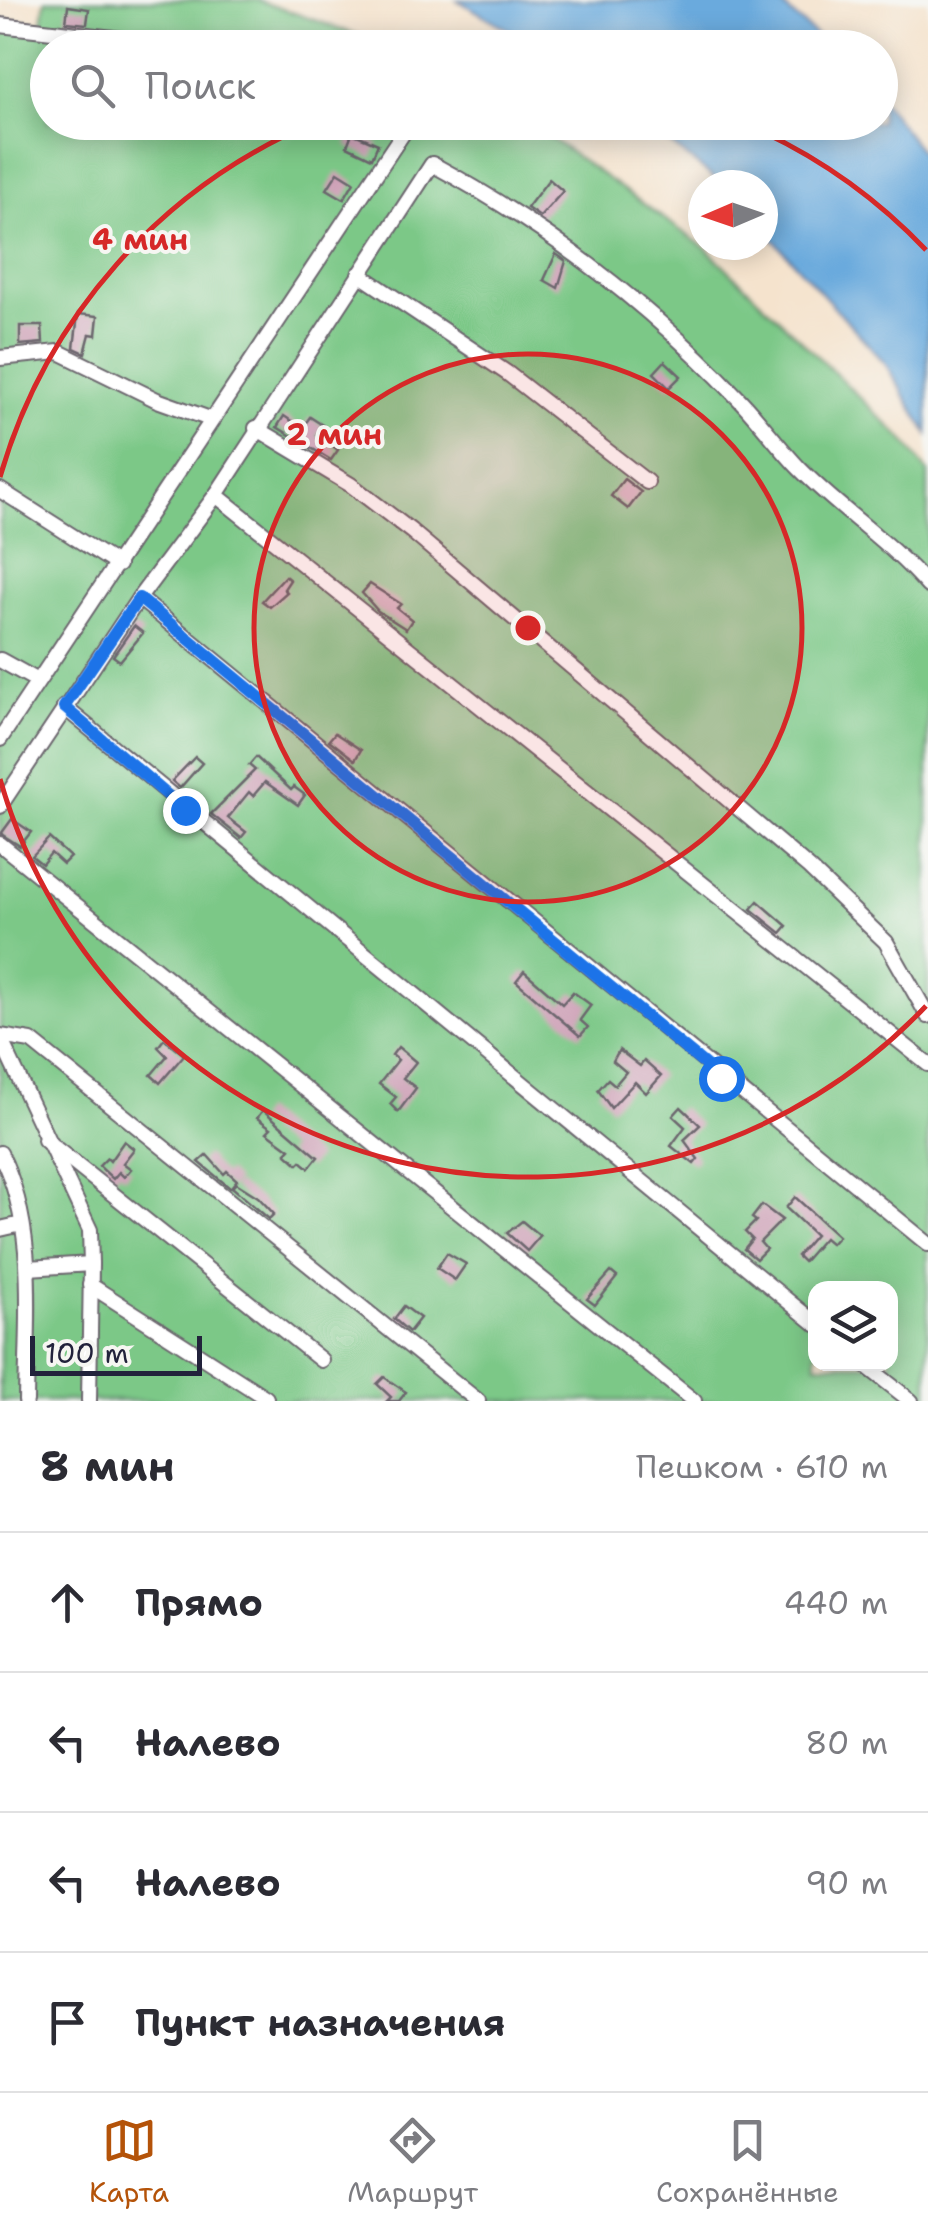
<!DOCTYPE html>
<html lang="ru">
<head>
<meta charset="utf-8">
<style>
  :root { --surface:#fff; --page:#f7f7f7; --text:#2b2b33; --muted:#7c7c81; --line:#e1e1e2; --accent:#b45309 }
  body { margin:0; font-family:"Shantell Sans",sans-serif; background:var(--page); color:var(--text) }
  .controls { position:absolute; right:30px; bottom:30px; display:grid; overflow:hidden; border-radius:20px; box-shadow:0 5px 25px #0003 }
  .controls button { width:90px; height:90px; display:grid; place-items:center; padding:0; border:0; border-bottom:2px solid var(--line); background:var(--surface); color:var(--text); font:50px sans-serif }
  .compass { position:absolute; left:688px; top:170px; width:90px; height:90px; border-radius:50%; background:var(--surface); box-shadow:0 5px 25px #0003; rotate:268deg }
  .scale { position:absolute; left:30px; bottom:25px; width:172px; box-sizing:border-box; padding-left:10px; border:5px solid #22223b; border-top:0; font-size:28px; line-height:35px; white-space:nowrap; color:#22223b; -webkit-text-stroke:8px #f6f6f2; paint-order:stroke }
  .stop { position:absolute; width:30px; height:30px; margin:-22px; border:8px solid #1a73e8; border-radius:50%; background:#fff }
  .stop.end { background:#1a73e8; border-color:#fff; box-shadow:0 2px 10px #0008 }
  .list { margin:0; padding:0; list-style:none }
  h2 { display:flex; justify-content:space-between; align-items:center; height:130px; margin:0; padding:0 40px; font-size:42px }
  h2 small { font-size:32px; font-weight:400; color:var(--muted) }
  .list li { display:grid; grid-template-columns:65px 1fr auto; gap:30px; align-items:center; box-sizing:border-box; height:140px; padding:0 40px; border-top:2px solid var(--line) }
  .list b { display:block; font-size:38px; white-space:nowrap }
  .list em { font-size:32px; font-style:normal; color:var(--muted) }
  .icon { flex:none; width:55px; height:55px; fill:none; stroke:currentColor; stroke-width:2; stroke-linecap:round; stroke-linejoin:round }
  .map { position:relative; flex:none; width:928px; height:1401px; overflow:hidden }
  .search { position:absolute; background:var(--surface); box-shadow:0 5px 25px #0003; left:30px; right:30px; top:30px; height:110px; display:flex; align-items:center; gap:25px; box-sizing:border-box; padding:0 35px; border-radius:55px; color:var(--muted); font-size:38px }
  .sheet { height:690px; background:var(--surface) }
  nav { display:flex; justify-content:space-around; align-items:center; box-sizing:border-box; height:140px; border-top:2px solid var(--line); background:var(--surface); font-size:28px; color:var(--muted) }
  nav a { display:grid; justify-items:center; gap:5px }
  nav .on { color:var(--accent) }
  .map>svg:first-child { display:block }
  .green { fill:#7cc887; stroke:#4f7561; stroke-width:2.5; fill-rule:evenodd }
  .water { fill:#6aaadd; stroke:#46668c; stroke-width:2.5 }
  .building { fill:#cea1b7 }
  .lines { fill:none; stroke-linecap:round; stroke-linejoin:round }
  .minor-casing { stroke:#6c666e; stroke-width:18 }
  .minor { stroke:#fff; stroke-width:14 }
  .route { stroke:#1a73e8; stroke-width:12 }
  .ring { fill:none; stroke:#d62828; stroke-width:5 }
  .centre { fill:#d62828; stroke:#f6f6f2; stroke-width:5 }
  .ring-label { font-size:30px; text-anchor:middle; font-weight:bold; fill:#d62828; stroke:#f6f6f2; stroke-width:8; stroke-linejoin:round; paint-order:stroke }
</style>
</head>
<body>
<div class="map">
<svg width="928" height="1401" viewBox="0 0 928 1401">
  <rect width="100%" height="100%" fill="#f6f6f2"/>
  <filter id="ink" filterUnits="userSpaceOnUse"><feTurbulence type="fractalNoise" baseFrequency=".01" numOctaves="2"/><feDisplacementMap in="SourceGraphic" scale="20" xChannelSelector="R" yChannelSelector="G"/><feConvolveMatrix kernelMatrix="1 2 1 2 8 2 1 2 1" color-interpolation-filters="sRGB"/></filter>
  <filter id="wash" filterUnits="userSpaceOnUse"><feTurbulence type="fractalNoise" baseFrequency=".0048" numOctaves="4" result="noise"/><feDisplacementMap in="SourceGraphic" scale="40" xChannelSelector="R" yChannelSelector="G"/><feGaussianBlur stdDeviation="2.25" result="paint"/><feColorMatrix in="noise" values="0 0 0 0 0 0 0 0 0 0 0 0 0 0 0 0 0 1.4 0 .05"/><feComposite in="paint" operator="in"/></filter>
  <g filter="url(#wash)">
    <rect width="100%" height="100%" fill="#f5e3cd"/>
    <!-- green -->
    <path class="green" d="M45,0H257L392,47L48,48V122L529,123L707,249L906,442L928,473V1401H0V20L42,23ZM816,1288H890V1364H816Z"/>
    <!-- water -->
    <g class="water">
      <polygon points="457,0 776,0 829,47 539,47"/>
      <polygon points="881,99 928,161 928,434 885,363 763,228 763,185 723,185 644,123 880,122"/>
    </g>
    <g id="blocks">
      <!-- building -->
      <g class="building">
        <polygon points="68,6 89,9 87,24 66,22"/>
        <polygon points="352,133 378,144 372,158 347,146"/>
        <polygon points="338,172 354,182 344,199 327,189"/>
        <polygon points="549,179 563,191 540,217 527,208"/>
        <polygon points="556,254 566,261 558,288 544,280"/>
        <polygon points="78,314 98,316 96,335 90,334 85,353 74,348"/>
        <polygon points="20,326 42,326 43,343 20,345"/>
        <polygon points="665,361 681,376 669,388 654,373"/>
        <polygon points="284,416 302,428 310,417 324,426 317,435 338,450 331,460 277,427"/>
        <polygon points="624,479 641,492 628,509 611,496"/>
        <polygon points="285,576 290,580 284,589 287,592 270,607 262,601"/>
        <polygon points="370,584 401,604 397,608 412,620 406,629 378,611 362,593"/>
        <polygon points="134,626 143,633 120,661 113,656"/>
        <polygon points="335,733 361,750 355,760 329,740"/>
        <polygon points="195,757 202,763 180,788 172,781"/>
        <polygon points="256,757 291,790 294,787 305,795 298,805 265,782 253,796 249,792 228,818 246,832 241,838 211,814 255,770 249,765"/>
        <polygon points="12,819 31,832 20,846 1,834"/>
        <polygon points="49,838 70,857 63,864 51,853 42,864 32,856"/>
        <polygon points="758,901 787,926 781,933 751,909"/>
        <polygon points="524,971 562,1004 573,992 591,1005 580,1020 588,1027 580,1036 516,981"/>
        <polygon points="164,1039 184,1055 160,1083 151,1075 167,1056 158,1047"/>
        <polygon points="398,1047 416,1062 403,1078 416,1088 398,1112 390,1104 396,1097 379,1084 398,1060 392,1055"/>
        <polygon points="619,1050 640,1066 644,1061 661,1076 646,1093 635,1082 611,1108 598,1090 608,1079 615,1085 626,1072 613,1061"/>
        <polygon points="681,1107 700,1125 684,1140 698,1159 694,1164 671,1146 685,1127 673,1116"/>
        <polygon points="263,1110 318,1157 309,1168 301,1161 298,1164 286,1153 290,1149 267,1132 271,1128 257,1118"/>
        <polygon points="124,1141 134,1149 123,1163 131,1169 124,1177 119,1172 113,1179 99,1166 107,1158 110,1161"/>
        <polygon points="207,1155 224,1174 227,1171 237,1180 230,1188 199,1162"/>
        <polygon points="236,1183 258,1197 274,1214 269,1219 232,1187"/>
        <polygon points="795,1197 838,1236 831,1244 824,1238 803,1262 797,1256 815,1235 786,1208"/>
        <polygon points="762,1205 782,1220 760,1242 766,1249 756,1259 744,1249 752,1239 745,1232 756,1221 752,1218"/>
        <polygon points="522,1221 540,1236 527,1251 507,1233"/>
        <polygon points="447,1253 466,1264 455,1280 437,1268"/>
        <polygon points="611,1272 617,1277 595,1305 587,1299"/>
        <polygon points="404,1306 420,1318 409,1332 394,1319"/>
        <polygon points="384,1377 406,1392 399,1401 387,1401 391,1397 377,1384"/>
      </g>
    </g>
  </g>
  <g filter="url(#ink)">
    <use href="#blocks" fill-opacity="0" stroke="#6c666e" stroke-width="2.5"/>
    <g class="lines">
      <defs>
        <g id="minor">
          <polyline points="0,25 201,48"/>
          <polyline points="359,274 507,373 647,482"/>
          <polyline points="0,358 59,352 157,400 210,419"/>
          <polyline points="256,428 351,485 411,531 809,868 886,942 928,1016"/>
          <polyline points="0,490 118,565"/>
          <polyline points="216,495 928,1064"/>
          <polyline points="139,598 928,1244"/>
          <polyline points="0,660 38,681"/>
          <polyline points="64,707 816,1324"/>
          <polyline points="0,739 407,127 397,122"/>
          <path d="M0,806L139,598L216,495L432,164C547,226 649,304 739,399C760,421 778,446 799,468C840,510 889,541 928,586"/>
          <polyline points="0,844 694,1401"/>
          <polyline points="0,1036 31,1041 478,1401"/>
          <polyline points="0,1038 90,1230 91,1264"/>
          <polyline points="45,1140 321,1360"/>
          <path d="M0,1153C38,1228 27,1320 26,1401"/>
          <polyline points="0,1229 22,1224"/>
          <polyline points="28,1268 91,1264 89,1401"/>
          <polyline points="90,1285 266,1398"/>
          <polyline points="864,1364 911,1401"/>
        </g>
      </defs>
      <!-- minor casing -->
      <use href="#minor" class="minor-casing"/>
      <!-- minor -->
      <use href="#minor" class="minor"/>
    </g>
  </g>
  <g class="lines" filter="url(#ink)">
    <!-- route -->
    <polyline class="route" points="185,810 64,707 139,598 721,1078"/>
  </g>
  <!-- distance rings -->
  <circle cx="528" cy="628" r="274" fill="#d62828" fill-opacity=".12"/>
  <g class="ring">
    <circle cx="528" cy="628" r="274"/>
    <path d="M926 1006A549 549 0 0 1 0 779M0 477A549 549 0 0 1 313 123M743 123A549 549 0 0 1 926 250"/>
  </g>
  <circle cx="528" cy="628" r="15" class="centre"/>
  <g class="ring-label">
    <text x="140" y="250">4 мин</text>
    <text x="334" y="445">2 мин</text>
  </g>
</svg>
<div class="controls">
<button><svg class="icon" aria-label="layers" viewBox="0 0 24 24"><path d="M12 4l9 5-9 5-9-5zM3 14l9 5 9-5"/></svg></button>
</div>
<svg class="compass" viewBox="-18 -18 36 36"><path d="M0-13l5 13h-10z" fill="#e53935"/><path d="M0 13l5-13h-10z" fill="#7c7c81"/></svg>
<div class="scale">100 m</div>
<div class="stop" style="left:721px;top:1078px"></div>
<div class="stop end" style="left:185px;top:810px"></div>
<div class="search"><svg class="icon" aria-label="search" viewBox="0 0 24 24"><circle cx="10" cy="10" r="6"/><path d="M15 15l6 6"/></svg>Поиск</div>
</div>
<section class="sheet">
<h2>8 мин<small>Пешком · 610 m</small></h2>
<ul class="list">
<li><svg class="icon" aria-label="ahead" viewBox="0 0 24 24"><path d="M12 20V5M6 11l6-6 6 6"/></svg><div><b>Прямо</b></div><em>440 m</em></li>
<li><svg class="icon" aria-label="left" viewBox="0 0 24 24"><path d="M17 20v-9H6M10 6l-5 5 5 5"/></svg><div><b>Налево</b></div><em>80 m</em></li>
<li><svg class="icon" aria-label="left" viewBox="0 0 24 24"><path d="M17 20v-9H6M10 6l-5 5 5 5"/></svg><div><b>Налево</b></div><em>90 m</em></li>
<li><svg class="icon" aria-label="arrive" viewBox="0 0 24 24"><path d="M6 21V4h12l-3 4 3 4H6"/></svg><div><b>Пункт назначения</b></div></li>
</ul>
</section>
<nav>
<a class="on"><svg class="icon" aria-label="map" viewBox="0 0 24 24"><path d="M3 6l6-2 6 2 6-2v14l-6 2-6-2-6 2zM9 4v14M15 6v14"/></svg>Карта</a>
<a><svg class="icon" aria-label="directions" viewBox="0 0 24 24"><path d="M12 3l9 9-9 9-9-9zM9 14v-3h6M13 9l2 2-2 2"/></svg>Маршрут</a>
<a><svg class="icon" aria-label="saved" viewBox="0 0 24 24"><path d="M7 4h10v16l-5-4-5 4z"/></svg>Сохранённые</a>
</nav>
</body>
</html>
